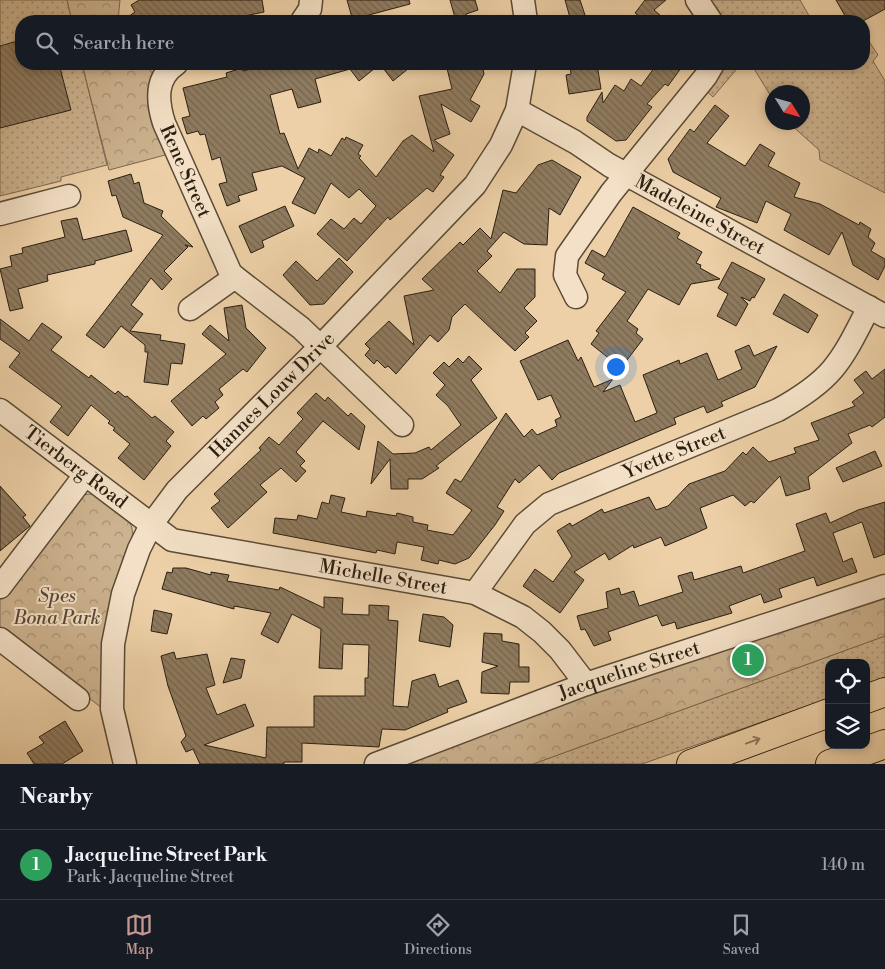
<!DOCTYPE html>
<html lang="en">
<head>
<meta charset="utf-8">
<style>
  :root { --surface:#171b24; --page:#242831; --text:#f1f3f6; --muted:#9ea1a6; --line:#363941; --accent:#c59692 }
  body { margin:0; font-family:"Libre Bodoni",serif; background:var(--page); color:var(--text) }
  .controls { position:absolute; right:15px; bottom:15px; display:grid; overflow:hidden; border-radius:10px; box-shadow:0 2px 8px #0003 }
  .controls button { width:45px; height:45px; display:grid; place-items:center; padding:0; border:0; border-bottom:1px solid var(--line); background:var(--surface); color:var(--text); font:25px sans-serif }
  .compass { position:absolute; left:765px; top:85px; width:45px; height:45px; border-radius:50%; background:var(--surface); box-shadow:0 2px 8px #0003; rotate:127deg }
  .you { position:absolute; left:615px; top:366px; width:18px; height:18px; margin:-12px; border:4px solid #fff; border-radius:50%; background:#1a73e8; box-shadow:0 0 0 8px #1a73e833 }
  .badge { display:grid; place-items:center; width:32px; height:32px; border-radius:50%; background:var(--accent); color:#fff; font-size:16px; font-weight:700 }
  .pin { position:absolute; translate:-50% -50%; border:2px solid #fff; box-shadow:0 1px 5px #0006 }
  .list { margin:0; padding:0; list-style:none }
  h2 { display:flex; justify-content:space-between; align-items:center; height:65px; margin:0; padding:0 20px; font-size:21px }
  h2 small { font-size:16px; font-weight:400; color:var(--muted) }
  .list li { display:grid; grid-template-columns:32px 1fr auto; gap:15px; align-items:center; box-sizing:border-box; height:70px; padding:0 20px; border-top:1px solid var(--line) }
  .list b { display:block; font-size:19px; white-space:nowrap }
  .list p { margin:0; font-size:16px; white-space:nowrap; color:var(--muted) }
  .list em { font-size:16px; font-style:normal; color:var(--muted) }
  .icon { flex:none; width:28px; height:28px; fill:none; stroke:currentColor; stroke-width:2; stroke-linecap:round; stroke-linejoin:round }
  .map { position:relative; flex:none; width:885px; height:764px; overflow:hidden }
  .search { position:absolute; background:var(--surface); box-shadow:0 2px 8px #0003; left:15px; right:15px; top:15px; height:55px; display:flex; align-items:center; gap:12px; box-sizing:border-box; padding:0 18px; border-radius:20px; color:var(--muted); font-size:19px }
  .sheet { height:135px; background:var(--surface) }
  nav { display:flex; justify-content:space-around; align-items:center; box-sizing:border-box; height:70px; border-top:1px solid var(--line); background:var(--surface); font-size:14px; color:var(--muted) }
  nav a { display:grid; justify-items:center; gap:2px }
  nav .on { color:var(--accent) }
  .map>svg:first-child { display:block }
  .grass { fill:url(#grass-dots); stroke:#7b6850 }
  .park { fill:url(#park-crowns); stroke:#7b6850 }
  .building { fill:url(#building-back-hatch); stroke:#2a1f11 }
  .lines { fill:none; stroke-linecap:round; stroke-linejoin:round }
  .minor-casing { stroke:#5b4b36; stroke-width:25 }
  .highway-casing { stroke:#2a1f11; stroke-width:30 }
  .minor { stroke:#f3e0c6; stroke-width:22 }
  .highway { stroke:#edd0a7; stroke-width:28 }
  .oneway { stroke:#8c785c }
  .labels { text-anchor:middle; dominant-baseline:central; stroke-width:4; stroke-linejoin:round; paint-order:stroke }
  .street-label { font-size:19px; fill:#2a1f11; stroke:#f3e0c6 }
  .park-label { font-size:19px; font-style:italic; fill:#5b4b36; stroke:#f3e0c6 }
</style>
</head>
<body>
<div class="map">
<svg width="885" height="764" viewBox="0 0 885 764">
  <defs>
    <pattern id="grass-dots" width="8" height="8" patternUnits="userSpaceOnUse" patternTransform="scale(1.25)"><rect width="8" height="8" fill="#ccb28e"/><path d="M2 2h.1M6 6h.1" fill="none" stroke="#a69073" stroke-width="1.8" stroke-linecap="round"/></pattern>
    <pattern id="park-crowns" width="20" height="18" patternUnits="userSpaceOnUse" patternTransform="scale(1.25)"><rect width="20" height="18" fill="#ccb28e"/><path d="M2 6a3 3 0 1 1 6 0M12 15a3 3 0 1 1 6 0" fill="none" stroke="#a69073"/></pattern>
    <pattern id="building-back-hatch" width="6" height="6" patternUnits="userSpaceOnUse" patternTransform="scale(1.25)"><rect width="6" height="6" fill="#8f7b5f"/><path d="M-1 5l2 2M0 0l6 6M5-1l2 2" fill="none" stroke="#75644d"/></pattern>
  </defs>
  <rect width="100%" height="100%" fill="#edd0a7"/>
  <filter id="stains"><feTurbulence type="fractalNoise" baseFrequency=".004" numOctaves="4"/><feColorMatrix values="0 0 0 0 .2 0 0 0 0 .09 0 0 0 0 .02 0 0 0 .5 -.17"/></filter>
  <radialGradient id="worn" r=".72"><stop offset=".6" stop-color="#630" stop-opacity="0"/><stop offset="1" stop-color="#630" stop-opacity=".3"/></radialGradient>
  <!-- grass -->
  <g class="grass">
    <polygon points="0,0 67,0 72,21 21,21 21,64 82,64 107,165 61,177 61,181 0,196"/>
    <polygon points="703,0 800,0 812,21 718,21"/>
    <polygon points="864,34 878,55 873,61 885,81 885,193 820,160 819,150 789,123 802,122 802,92 772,92 772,98 751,64 864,64"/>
    <polygon points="720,64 741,64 713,97 704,89"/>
    <polygon points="885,636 885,677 866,684 866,663 829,663 829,698 810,705 642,764 533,764"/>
  </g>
  <!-- park -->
  <g class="park">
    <polygon points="67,0 120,0 118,21 72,21"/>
    <polygon points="82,64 145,64 154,75 169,154 109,170"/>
    <path d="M91,494L96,495C108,504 128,513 132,528C135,543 124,562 118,575C102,618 100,663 102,708L0,631V598L73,502L81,495Z"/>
    <polygon points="885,593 885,636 533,764 393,764 594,689"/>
  </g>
  <!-- building -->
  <g class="building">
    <polygon points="139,0 262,0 264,12 220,21 122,21 135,12 131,5"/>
    <polygon points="347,0 409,0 410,4 365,16 366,21 353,21"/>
    <polygon points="450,0 475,0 478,10 466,14 469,21 456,21"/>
    <polygon points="565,0 580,0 587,21 571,21"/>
    <polygon points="645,0 666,0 654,10 667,21 646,21 635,13"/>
    <polygon points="836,0 885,0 885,9 863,21 848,21"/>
    <polygon points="21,40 21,64 59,64 71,110 0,128 0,46"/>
    <polygon points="270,64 380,64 359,81 350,69 315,79 321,102 298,108 292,89 270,95 280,134 284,133 298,169 309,148 318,153 319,149 331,156 342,138 345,140 346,137 363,145 358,154 361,156 359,158 376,177 403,141 412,135 434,152 419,96 452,89 446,64 482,64 484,74 470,100 480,106 471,122 441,104 450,134 434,140 454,155 440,175 444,177 433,192 427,188 390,220 388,217 347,261 317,234 331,219 344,229 354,218 361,224 376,206 359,189 349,198 331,183 315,214 292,203 305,178 282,166 252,173 257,190 238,196 240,201 227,206 219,184 227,182 220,157 212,160 205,134 200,135 198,131 187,134 182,118 190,116 183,88 227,77 226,73 242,68 243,71"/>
    <polygon points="380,64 414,64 393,81"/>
    <polygon points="570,64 597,64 601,89 569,94 566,75 571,74"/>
    <polygon points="657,64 684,64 668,86 665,84 647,104 652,107 626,140 616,141 587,121 587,117 602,92 603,103 615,85 624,91 631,79 641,86"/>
    <polygon points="715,105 729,116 707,143 745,166 760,144 775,153 768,166 800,183 794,197 820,204 859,225 860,222 871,229 868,237 875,243 871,251 885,259 885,266 878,280 853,265 842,232 829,255 784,230 791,214 766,201 757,223 716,207 721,198 673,172 668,159 690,129 694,132"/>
    <polygon points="552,160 581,177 560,215 549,208 547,245 524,244 504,232 487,251 492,256 477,271 500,293 517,269 535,269 535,297 524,308 537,321 525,333 529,337 515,351 465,304 452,317 449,330 438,342 430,335 396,374 388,366 385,368 377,360 374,364 365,355 370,349 365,344 389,321 414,345 404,296 434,290 422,279 460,242 463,245 480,228 491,239 503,190 516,193 538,165"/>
    <polygon points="131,174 134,184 139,182 144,203 163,211 161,216 193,247 185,245 188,247 164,271 172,279 162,290 151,278 131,305 143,314 130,331 161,335 160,340 185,344 182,364 171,363 168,385 144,382 148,352 145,352 145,345 121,326 104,348 86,335 163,235 123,217 116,195 112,196 108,181"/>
    <polygon points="285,206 294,226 262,241 264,247 251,253 239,226"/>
    <polygon points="633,207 680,233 677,238 702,252 696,263 701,265 700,268 720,279 691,284 679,305 648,289 627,321 638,329 636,333 643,339 621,368 591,344 599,333 596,331 626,292 602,279 605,274 585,263 592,250 605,257"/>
    <polygon points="77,218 83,240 126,230 132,251 95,261 95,264 47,275 48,281 18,289 23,308 10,311 0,269 12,266 10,256 23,253 22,248 65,237 61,221"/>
    <polygon points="339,258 353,272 324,304 310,305 283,275 296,261 317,281"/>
    <polygon points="732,262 765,279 754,298 752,297 750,301 741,297 748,304 736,326 717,316 728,294 718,288"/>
    <polygon points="784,294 818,315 808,333 773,314"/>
    <polygon points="242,305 246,328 266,348 247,372 243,369 219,389 223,395 215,402 219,408 206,419 203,416 192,426 171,401 226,354 202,334 210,325 229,341 224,308"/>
    <polygon points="0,319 29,341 42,323 62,337 51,350 89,378 91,375 115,394 118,391 125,397 127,396 152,418 155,416 174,432 166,441 171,446 144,480 118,458 130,444 113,430 115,428 108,423 110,421 91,405 68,436 50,422 62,406 9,367 20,353 0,339"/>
    <polygon points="568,340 578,361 581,357 594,387 613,379 603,392 620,385 635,422 657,413 643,375 679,360 680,364 707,353 718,380 742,369 735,351 749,345 754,356 777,346 755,387 721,402 723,406 707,413 704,406 674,418 676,424 559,473 552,480 539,465 519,483 515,479 497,507 504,511 495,525 469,558 455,564 439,560 438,564 421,560 424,547 397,542 395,554 377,550 376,553 273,533 275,518 297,520 298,515 317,519 322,502 329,504 331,495 345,498 341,512 366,517 367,511 396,516 397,513 413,517 413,522 428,525 427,530 453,535 472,510 446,493 455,479 461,482 506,413 524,437 532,429 537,435 557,426 555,420 561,417 551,395 538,400 520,361"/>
    <polygon points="469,356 482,369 471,380 497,418 436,466 439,468 422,479 408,479 408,489 391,489 390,459 371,484 378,441 393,454 415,453 429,447 431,450 461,425 448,406 436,395 445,385 433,373 444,362 449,367 458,358 463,363"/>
    <polygon points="885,369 885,417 872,427 870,425 848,434 852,443 808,477 810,489 786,496 780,476 754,503 751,501 745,506 733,495 700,508 707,528 696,533 665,546 661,537 634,548 633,545 609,560 605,553 574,572 584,580 560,613 523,586 535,569 553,582 572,556 557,531 570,523 572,526 602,509 604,513 649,497 656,510 668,506 689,484 725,471 743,452 746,455 753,447 769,462 796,453 794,448 819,440 811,423 855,406 852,402 864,393 854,380 866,371 872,379"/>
    <polygon points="316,393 325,401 328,397 348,416 351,413 365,426 359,450 323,421 296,452 305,461 300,466 306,471 296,482 281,468 260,485 267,492 228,528 211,508 220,501 214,494 261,450 259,448 269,437 279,445 303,419 297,413"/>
    <polygon points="875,451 882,466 843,482 836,468"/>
    <polygon points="0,486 26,515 23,517 30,526 0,551"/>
    <polygon points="885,502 885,554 874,558 862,522 833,533 843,562 852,558 857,572 817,586 814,577 779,589 782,597 764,603 761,594 729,606 732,613 677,629 675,622 662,626 657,615 608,632 611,640 594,646 585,629 581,630 577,616 608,608 606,592 619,588 621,595 634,591 639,606 683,592 678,576 692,572 694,580 741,566 743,573 805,551 796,524 826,513 830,523 858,510"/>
    <polygon points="173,568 186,568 211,575 211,572 229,575 227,581 279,590 280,587 324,608 324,597 343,598 342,614 369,615 369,605 389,606 388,620 398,621 393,706 408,707 412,681 435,674 439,687 458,680 467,702 447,709 448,712 405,730 382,729 379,747 302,743 302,762 284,762 284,764 200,764 193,749 186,752 181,742 186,736 168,686 161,656 174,652 176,659 207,654 215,685 206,688 217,715 245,704 254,726 204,745 266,758 267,727 314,727 314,696 365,696 365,678 368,678 369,645 343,644 342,669 319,668 321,629 292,614 278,643 261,634 271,613 234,606 234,609 162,589 167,572 172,573"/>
    <polygon points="154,610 172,614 167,634 151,631"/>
    <polygon points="423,614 444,617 453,625 450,647 419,641"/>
    <polygon points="484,633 502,634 502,641 519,644 519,667 529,667 529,682 510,682 509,694 481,693 482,672 498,666 482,662"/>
    <polygon points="231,658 245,660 241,678 223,683"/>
    <polygon points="65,721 83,751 62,764 34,764 27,753 44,743 39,737"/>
  </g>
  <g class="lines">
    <defs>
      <g id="minor">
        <polyline points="523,0 526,21"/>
        <polyline points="697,0 711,21"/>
        <polyline points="302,21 310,9 311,0"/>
        <path id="s1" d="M176,64C155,78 157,101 164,123L231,274L301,328L402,425"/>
        <path id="s2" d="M517,110L575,142L609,165L885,316"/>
        <polyline points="0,214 69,196"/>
        <polyline points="576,297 565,275 567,256 611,193 706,76 713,64"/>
        <polyline points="190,309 235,277"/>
        <path id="s3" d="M0,410L172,540L475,593L523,617L542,632L560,650L586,684"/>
        <polyline points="0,587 85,475"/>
        <path id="s4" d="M475,593L525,524L549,504L778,410C834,379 841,362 869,307"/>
        <polyline points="0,639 78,699"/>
        <path id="s5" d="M125,764L112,709L113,644L123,594L139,549L151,525L177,490L321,346L475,185L501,145L517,110L525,64"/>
        <path id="s6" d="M376,764L586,684L885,586"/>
      </g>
      <g id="highway">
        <polyline points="866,699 885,692"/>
        <polyline points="691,764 829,713"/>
        <polyline points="830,764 885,744"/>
      </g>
    </defs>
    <!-- minor casing -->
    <use href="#minor" class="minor-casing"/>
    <!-- highway casing -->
    <use href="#highway" class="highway-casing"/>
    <!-- minor -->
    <use href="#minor" class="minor"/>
    <!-- highway -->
    <use href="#highway" class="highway"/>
  </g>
  <!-- one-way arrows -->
  <defs><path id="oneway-shaft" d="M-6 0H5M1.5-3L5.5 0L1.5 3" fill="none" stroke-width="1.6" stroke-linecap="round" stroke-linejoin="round" transform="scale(1.25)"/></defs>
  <use class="oneway" href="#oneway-shaft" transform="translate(753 741) rotate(-20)"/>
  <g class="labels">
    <!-- street labels -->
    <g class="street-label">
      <text stroke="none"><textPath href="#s1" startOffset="118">Rene Street</textPath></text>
      <text stroke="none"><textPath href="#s2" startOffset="211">Madeleine Street</textPath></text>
      <text stroke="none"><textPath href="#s5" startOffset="425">Hannes Louw Drive</textPath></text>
      <text stroke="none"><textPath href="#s4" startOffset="252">Yvette Street</textPath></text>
      <text stroke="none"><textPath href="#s3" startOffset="95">Tierberg Road</textPath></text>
      <text stroke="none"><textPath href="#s3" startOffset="430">Michelle Street</textPath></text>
      <text stroke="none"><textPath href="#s6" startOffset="270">Jacqueline Street</textPath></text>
    </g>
    <!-- park labels -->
    <g class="park-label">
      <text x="57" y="596">Spes<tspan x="57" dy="22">Bona Park</tspan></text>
    </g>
  </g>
  <rect width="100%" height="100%" filter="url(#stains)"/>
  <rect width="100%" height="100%" fill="url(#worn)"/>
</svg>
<div class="controls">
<button><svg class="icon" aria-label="locate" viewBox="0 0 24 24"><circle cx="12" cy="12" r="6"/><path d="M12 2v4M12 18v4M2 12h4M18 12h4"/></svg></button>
<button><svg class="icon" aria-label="layers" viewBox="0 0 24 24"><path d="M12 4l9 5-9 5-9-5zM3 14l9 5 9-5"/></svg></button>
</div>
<svg class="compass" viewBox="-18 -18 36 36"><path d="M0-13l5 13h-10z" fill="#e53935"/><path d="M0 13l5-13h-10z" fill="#9ea1a6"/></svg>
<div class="you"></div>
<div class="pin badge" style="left:748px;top:660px;background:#2e9e5b">1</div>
<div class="search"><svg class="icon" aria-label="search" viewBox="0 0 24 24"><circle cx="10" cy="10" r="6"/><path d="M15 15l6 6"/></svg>Search here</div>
</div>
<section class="sheet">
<h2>Nearby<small></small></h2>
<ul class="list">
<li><span class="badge" style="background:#2e9e5b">1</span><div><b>Jacqueline Street Park</b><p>Park · Jacqueline Street</p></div><em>140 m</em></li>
</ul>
</section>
<nav>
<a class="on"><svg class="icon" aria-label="map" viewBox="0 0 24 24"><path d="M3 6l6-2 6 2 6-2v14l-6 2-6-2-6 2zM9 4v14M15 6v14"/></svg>Map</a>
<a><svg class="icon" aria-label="directions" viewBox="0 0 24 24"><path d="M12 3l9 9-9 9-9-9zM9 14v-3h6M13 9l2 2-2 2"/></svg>Directions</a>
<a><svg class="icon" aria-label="saved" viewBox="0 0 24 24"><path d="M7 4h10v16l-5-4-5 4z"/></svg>Saved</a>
</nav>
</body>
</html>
